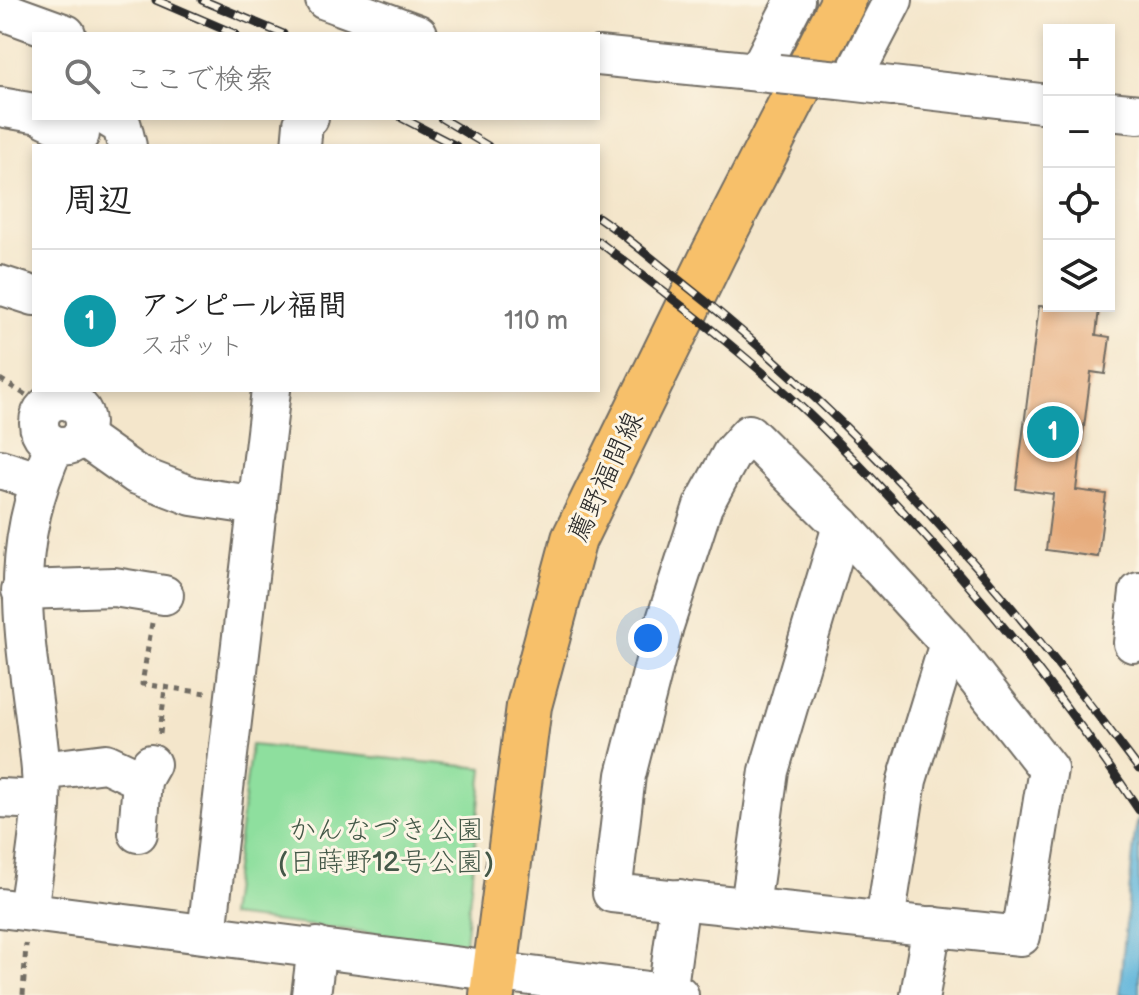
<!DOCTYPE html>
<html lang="ja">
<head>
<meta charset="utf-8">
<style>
  :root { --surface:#fff; --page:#f6f6f6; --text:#222; --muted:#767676; --line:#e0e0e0; --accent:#d93025 }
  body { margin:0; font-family:"Balsamiq Sans","Klee One",sans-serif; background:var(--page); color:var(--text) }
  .controls { position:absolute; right:24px; top:24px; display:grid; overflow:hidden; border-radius:0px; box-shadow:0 4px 12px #0003 }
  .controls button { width:72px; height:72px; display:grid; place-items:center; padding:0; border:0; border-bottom:2px solid var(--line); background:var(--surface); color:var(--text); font:40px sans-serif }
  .you { position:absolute; left:648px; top:638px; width:28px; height:28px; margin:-20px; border:6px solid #fff; border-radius:50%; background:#1a73e8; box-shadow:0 0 0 12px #1a73e833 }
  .badge { display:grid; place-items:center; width:52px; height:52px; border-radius:50%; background:var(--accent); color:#fff; font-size:26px; font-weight:700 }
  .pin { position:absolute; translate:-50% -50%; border:4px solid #fff; box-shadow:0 2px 8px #0006 }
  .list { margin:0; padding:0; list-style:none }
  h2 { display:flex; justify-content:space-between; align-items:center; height:104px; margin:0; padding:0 32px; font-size:34px }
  h2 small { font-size:26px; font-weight:400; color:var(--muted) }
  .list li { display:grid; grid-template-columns:52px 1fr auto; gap:24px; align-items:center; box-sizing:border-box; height:144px; padding:0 32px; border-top:2px solid var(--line) }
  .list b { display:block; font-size:30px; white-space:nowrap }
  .list p { margin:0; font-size:26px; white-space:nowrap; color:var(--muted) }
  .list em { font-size:26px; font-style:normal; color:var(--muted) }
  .icon { flex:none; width:44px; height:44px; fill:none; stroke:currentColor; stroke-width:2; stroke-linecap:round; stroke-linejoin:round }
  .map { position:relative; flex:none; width:1139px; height:995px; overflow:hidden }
  .search { position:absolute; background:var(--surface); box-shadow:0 4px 12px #0003; left:32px; top:32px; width:568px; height:88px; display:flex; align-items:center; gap:20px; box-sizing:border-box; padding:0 28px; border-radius:0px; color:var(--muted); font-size:30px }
  .panel { position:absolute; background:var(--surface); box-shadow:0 4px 12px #0003; left:32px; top:144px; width:568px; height:248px; border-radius:0px }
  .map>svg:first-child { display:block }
  .green { fill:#8edf9e; stroke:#5c8564; stroke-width:2 }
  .water { fill:#5db4da; stroke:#447082; stroke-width:2 }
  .building { fill:#e6aa7a }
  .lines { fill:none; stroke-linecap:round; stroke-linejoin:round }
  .minor-casing { stroke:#716c63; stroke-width:42 }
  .major-casing { stroke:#716c63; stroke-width:48 }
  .path { stroke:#716c63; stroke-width:5; stroke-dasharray:6 6; stroke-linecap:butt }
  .minor { stroke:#fff; stroke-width:38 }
  .major { stroke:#f7c06b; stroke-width:44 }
  .rail-casing { stroke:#2b2b2b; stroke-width:9 }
  .rail { stroke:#fcf5e5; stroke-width:6; stroke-dasharray:18; stroke-linecap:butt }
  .minor-bridge-casing { stroke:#716c63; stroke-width:42; stroke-linecap:butt }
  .minor-bridge { stroke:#fff; stroke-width:38 }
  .labels { text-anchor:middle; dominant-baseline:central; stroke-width:6; stroke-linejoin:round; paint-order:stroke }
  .street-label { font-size:28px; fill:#2b2b2b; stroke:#fcf5e5 }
  .park-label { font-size:28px; fill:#445848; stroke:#fcf5e5 }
</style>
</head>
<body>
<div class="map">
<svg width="1139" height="995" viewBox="0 0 1139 995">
  <rect width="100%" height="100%" fill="#fcf5e5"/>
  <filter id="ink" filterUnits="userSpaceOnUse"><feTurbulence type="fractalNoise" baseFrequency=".0125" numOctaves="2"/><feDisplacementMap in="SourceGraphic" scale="16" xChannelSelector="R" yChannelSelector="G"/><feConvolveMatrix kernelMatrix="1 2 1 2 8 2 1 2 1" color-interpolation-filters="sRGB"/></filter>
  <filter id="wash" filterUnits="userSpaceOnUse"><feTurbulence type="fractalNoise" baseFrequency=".006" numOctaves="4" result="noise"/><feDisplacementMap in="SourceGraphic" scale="32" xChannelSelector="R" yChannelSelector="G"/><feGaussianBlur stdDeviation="1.8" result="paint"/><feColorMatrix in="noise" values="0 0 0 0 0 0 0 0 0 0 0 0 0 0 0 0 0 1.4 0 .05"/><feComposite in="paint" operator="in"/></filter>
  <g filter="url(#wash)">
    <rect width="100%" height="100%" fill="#f4e6cb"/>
    <!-- green -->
    <polygon class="green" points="251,745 483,768 465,944 229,916"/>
    <!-- water -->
    <polygon class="water" points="1139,815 1139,995 1119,995 1135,833"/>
    <g id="blocks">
      <!-- building -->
      <polygon class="building" points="1039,306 1099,309 1096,335 1110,337 1105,374 1091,372 1076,490 1106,494 1098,557 1046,550 1053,494 1016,489"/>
    </g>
  </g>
  <g filter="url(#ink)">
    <use href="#blocks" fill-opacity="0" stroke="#716c63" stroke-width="2"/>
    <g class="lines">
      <defs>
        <g id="minor">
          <polyline points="325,0 418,34"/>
          <polyline points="0,10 66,34"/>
          <polyline points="598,56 778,74"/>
          <polyline points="758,72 795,0"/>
          <polyline points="839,80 1049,104"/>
          <polyline points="851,81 893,0"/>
          <polyline points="0,107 34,113"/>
          <polyline points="1109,111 1139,114"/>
          <polyline points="46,118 80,134"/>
          <polyline points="109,118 122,126 127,146"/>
          <polyline points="301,146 303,124 309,118"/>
          <polyline points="0,285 34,296"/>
          <circle cx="62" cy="423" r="23"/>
          <polygon points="749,434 842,526 949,643 1048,769 1021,936 612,893 626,775 664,626 703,506 732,453"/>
          <polyline points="82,436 137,475 192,496 258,506"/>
          <polyline points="0,469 38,481"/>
          <polyline points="21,590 114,587 164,595"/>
          <polyline points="1133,643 1139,592"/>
          <polyline points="41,771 106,763 142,780"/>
          <polyline points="0,798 41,800"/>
          <polyline points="138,833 142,780 151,764"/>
          <polyline points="750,906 769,771 842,526"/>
          <polyline points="0,908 679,995"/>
          <path d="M28,911C34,865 44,817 41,770C30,650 0,563 55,445"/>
          <polyline points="885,921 907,780 949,643"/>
          <polyline points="207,933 271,390"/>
          <polyline points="667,994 680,899"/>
          <polyline points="311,995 317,947"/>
          <polyline points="920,995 932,926"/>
        </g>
        <polyline id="major" points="492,995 529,706 574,539 714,253 844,0"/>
      </defs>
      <!-- minor casing -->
      <use href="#minor" class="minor-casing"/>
      <!-- major casing -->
      <use href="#major" class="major-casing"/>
      <!-- path -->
      <g class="path">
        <polyline points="0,379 45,407"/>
        <polyline points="152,623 142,684 206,693"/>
        <polyline points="160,734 165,687"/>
        <polyline points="23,995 26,944"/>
      </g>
      <!-- minor -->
      <use href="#minor" class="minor"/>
      <!-- major -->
      <use href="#major" class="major"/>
      <defs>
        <g id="rail">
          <polyline points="156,0 235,34"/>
          <polyline points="202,0 283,34"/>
          <polyline points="402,118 456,146"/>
          <polyline points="441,118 488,146"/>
          <path d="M598,217C628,237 655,262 684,284C859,422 1006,591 1139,769"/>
          <path d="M598,241C674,300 753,359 822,427C939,544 1047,672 1139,810"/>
        </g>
      </defs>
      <!-- rail casing -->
      <use href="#rail" class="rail-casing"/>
      <!-- rail -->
      <use href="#rail" class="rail"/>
      <defs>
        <polyline id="minor-bridge" points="778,74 839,80"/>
      </defs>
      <!-- minor-bridge casing -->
      <use href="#minor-bridge" class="minor-bridge-casing"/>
      <!-- minor-bridge -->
      <use href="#minor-bridge" class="minor-bridge"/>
    </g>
  </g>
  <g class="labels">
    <!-- street labels -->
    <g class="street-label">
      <text transform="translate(606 477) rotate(-65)">薦野福間線</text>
    </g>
    <!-- park labels -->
    <g class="park-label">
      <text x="386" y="830">かんなづき公園<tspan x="386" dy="32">(日蒔野12号公園)</tspan></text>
    </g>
  </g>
</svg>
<div class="controls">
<button>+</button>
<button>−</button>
<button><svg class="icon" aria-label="locate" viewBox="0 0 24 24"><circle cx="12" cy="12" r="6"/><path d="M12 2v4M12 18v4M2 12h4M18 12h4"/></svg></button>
<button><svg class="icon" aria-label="layers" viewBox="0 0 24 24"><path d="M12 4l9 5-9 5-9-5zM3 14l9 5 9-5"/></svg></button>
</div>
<div class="you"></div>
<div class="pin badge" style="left:1053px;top:432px;background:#0f9aa8">1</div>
<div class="search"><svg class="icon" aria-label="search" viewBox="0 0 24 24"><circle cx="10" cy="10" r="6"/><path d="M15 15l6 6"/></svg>ここで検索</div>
<section class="panel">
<h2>周辺<small></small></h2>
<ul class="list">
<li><span class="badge" style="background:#0f9aa8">1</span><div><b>アンピール福間</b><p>スポット</p></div><em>110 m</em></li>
</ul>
</section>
</div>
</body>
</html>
